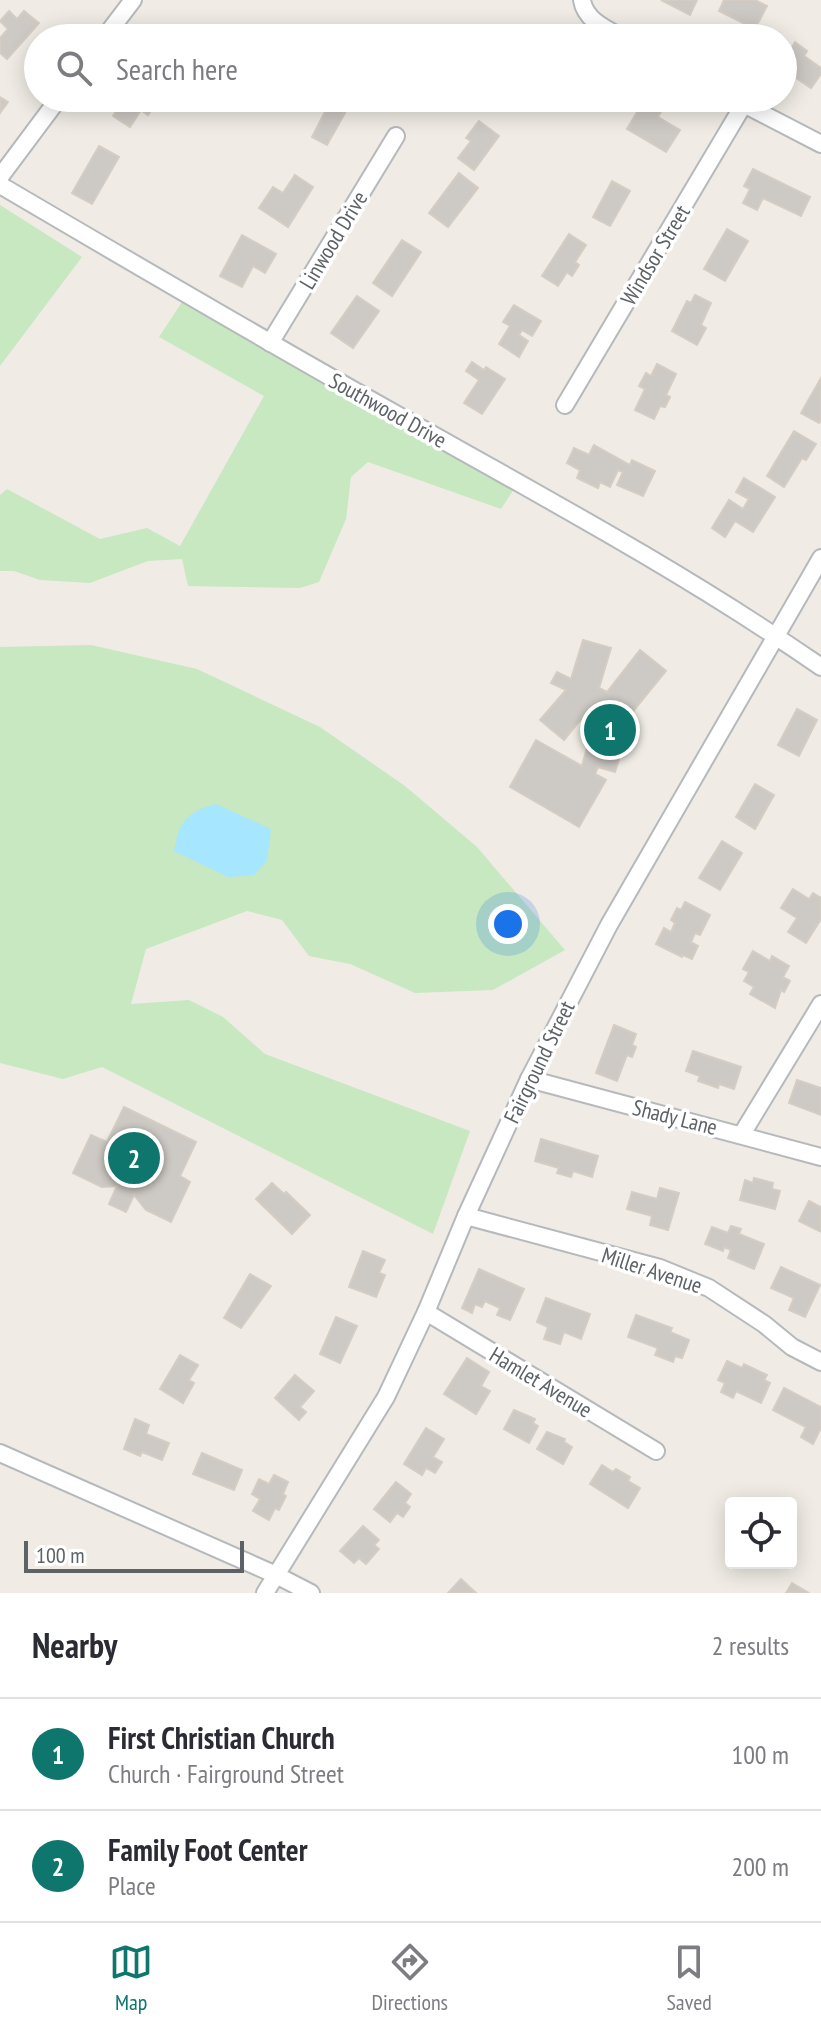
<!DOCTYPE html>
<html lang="en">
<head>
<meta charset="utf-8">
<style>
  :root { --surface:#fff; --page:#f7f7f7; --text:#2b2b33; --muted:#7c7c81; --line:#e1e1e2; --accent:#0f766e }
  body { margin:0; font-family:"PT Sans Narrow",sans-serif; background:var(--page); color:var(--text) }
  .controls { position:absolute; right:24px; bottom:24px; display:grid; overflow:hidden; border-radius:8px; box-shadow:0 4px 20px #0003 }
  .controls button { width:72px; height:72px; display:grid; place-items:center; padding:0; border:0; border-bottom:2px solid var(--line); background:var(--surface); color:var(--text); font:40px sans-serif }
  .scale { position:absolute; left:24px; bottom:20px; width:220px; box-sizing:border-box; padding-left:8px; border:4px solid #5d6266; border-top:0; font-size:22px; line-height:28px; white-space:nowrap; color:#5d6266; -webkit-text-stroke:6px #fff; paint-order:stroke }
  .you { position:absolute; left:508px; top:924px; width:28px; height:28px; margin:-20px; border:6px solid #fff; border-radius:50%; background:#1a73e8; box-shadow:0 0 0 12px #1a73e833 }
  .badge { display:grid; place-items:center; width:52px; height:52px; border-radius:50%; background:var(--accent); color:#fff; font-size:26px; font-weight:700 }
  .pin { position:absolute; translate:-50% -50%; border:4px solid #fff; box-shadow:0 2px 8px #0006 }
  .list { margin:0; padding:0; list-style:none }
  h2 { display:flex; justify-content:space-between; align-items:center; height:104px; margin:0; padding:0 32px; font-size:34px }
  h2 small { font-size:26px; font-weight:400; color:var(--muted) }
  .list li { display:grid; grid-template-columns:52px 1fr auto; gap:24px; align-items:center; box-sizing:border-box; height:112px; padding:0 32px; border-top:2px solid var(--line) }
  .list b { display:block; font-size:30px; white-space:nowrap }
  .list p { margin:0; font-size:26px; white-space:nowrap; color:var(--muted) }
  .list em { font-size:26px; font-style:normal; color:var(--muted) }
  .icon { flex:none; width:44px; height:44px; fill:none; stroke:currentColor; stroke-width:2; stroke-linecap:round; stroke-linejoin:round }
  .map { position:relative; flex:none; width:821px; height:1593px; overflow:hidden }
  .search { position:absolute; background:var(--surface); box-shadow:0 4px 20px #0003; left:24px; right:24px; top:24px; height:88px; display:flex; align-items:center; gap:20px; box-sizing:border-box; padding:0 28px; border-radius:44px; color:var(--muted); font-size:30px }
  .sheet { height:328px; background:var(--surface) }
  nav { display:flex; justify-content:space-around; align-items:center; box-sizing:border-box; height:112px; border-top:2px solid var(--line); background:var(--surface); font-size:22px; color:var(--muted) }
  nav a { display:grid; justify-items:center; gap:4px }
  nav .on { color:var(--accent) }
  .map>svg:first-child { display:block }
  .green { fill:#c7e8c1 }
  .water { fill:#a6e6ff }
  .building { fill:#cdc9c4; stroke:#d5cdc3; stroke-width:2 }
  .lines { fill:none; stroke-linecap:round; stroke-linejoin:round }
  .minor-casing { stroke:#b6b9bc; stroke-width:20 }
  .minor { stroke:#fff; stroke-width:16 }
  .labels { text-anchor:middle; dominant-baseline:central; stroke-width:7; stroke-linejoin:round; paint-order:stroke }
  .street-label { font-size:22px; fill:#5d6266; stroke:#fff }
</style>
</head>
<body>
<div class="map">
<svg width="821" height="1593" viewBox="0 0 821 1593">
  <rect width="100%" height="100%" fill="#f0ece5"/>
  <!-- green -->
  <g class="green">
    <polygon points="0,205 82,257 0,366"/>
    <polygon points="182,302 514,489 501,509 368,462 351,477 346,519 319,582 300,588 188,586 182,559 148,561 90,583 40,580 14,571 0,571 0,495 7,489 100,539 147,528 180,546 264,396 159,337"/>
    <polygon points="91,645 197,669 320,727 405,786 477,847 565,950 493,990 415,993 350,964 309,956 282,920 247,911 146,949 131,1004 189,1000 223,1017 265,1054 470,1131 433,1234 102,1067 63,1079 0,1063 0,647"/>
  </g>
  <!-- water -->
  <path class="water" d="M216,804L271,829L267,861L254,875L228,877L174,851C179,821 187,812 216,804Z"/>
  <!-- building -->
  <g class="building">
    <polygon points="661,0 697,0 690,15"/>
    <polygon points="724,0 755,0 767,6 755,29 719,11"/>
    <polygon points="9,11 17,19 24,11 39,23 7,59 0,53 0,38 8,29 0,21"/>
    <polygon points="795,42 807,51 804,56 821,68 821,74 811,88 783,69 783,43 791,49"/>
    <polygon points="0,97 8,102 0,113"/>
    <polygon points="125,98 158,98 159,99 148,115 141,110 130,127 113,116"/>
    <polygon points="580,98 604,98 599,108"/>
    <polygon points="645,99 662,110 658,117 680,130 666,152 627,129"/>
    <polygon points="329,104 345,113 327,145 312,137"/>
    <polygon points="479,121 499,136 474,170 458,158 471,141 466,138"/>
    <polygon points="99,146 119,157 92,204 72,193"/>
    <polygon points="753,169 810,197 801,216 763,198 757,210 743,203 750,189 744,186"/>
    <polygon points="459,173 478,188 448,227 429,213"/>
    <polygon points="295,175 313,187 288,227 259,208 273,187 283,193"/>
    <polygon points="612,181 630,191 610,226 593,217"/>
    <polygon points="727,229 748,241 725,281 704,269"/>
    <polygon points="569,234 586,245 575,262 579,265 572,276 567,272 558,286 542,276"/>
    <polygon points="242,235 276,254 265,273 253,266 242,287 220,276"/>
    <polygon points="402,240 421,252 392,296 373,283"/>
    <polygon points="695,295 711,303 701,325 706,328 697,345 672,331 687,301 691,303"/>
    <polygon points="357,296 379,311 353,348 331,333"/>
    <polygon points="514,305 541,321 532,336 522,330 519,335 528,341 519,357 499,344 510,326 503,322"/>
    <polygon points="472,362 484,370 486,367 505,379 482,414 464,403 479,380 466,371"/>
    <polygon points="657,364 676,374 666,395 670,397 665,407 660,406 654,419 635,410 645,389 639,386 646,373 651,376"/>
    <polygon points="821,378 821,420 819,423 801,413"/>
    <polygon points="794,431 816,444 806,460 802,458 784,487 767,476"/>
    <polygon points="594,445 630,465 632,460 655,471 643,496 617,485 623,472 618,470 610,487 600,482 598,488 577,478 580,470 567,463 574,448 589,455"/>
    <polygon points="744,478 775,497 753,532 735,521 725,537 712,528 729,500 743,509 749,499 736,492"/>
    <polygon points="583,640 611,648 599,688 607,692 640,650 666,671 634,710 615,772 598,767 595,774 606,780 579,827 510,787 536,740 582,766 597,711 590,708 564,740 540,720 566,690 551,683 557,672 571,679"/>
    <polygon points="797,709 817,720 799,756 778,745"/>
    <polygon points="755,784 774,795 755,829 736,817"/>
    <polygon points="722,841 742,853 720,890 699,878"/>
    <polygon points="793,889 809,899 813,893 821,898 821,919 806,943 788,932 797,918 781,908"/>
    <polygon points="685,902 710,915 700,935 695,933 691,942 698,946 692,959 683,955 682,957 656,944 664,928 671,932 675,923 671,920 677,908 681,910"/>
    <polygon points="753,951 770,961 772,956 789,966 783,977 790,981 784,992 781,990 775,1008 750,994 754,987 744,981 749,972 743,969"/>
    <polygon points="614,1025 636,1034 632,1045 636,1047 632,1057 627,1055 617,1081 596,1073"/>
    <polygon points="693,1051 741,1067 734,1089 719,1084 718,1088 698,1081 700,1076 686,1071"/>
    <polygon points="797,1080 821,1088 821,1115 789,1103"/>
    <polygon points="124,1107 196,1142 180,1176 190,1182 171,1222 146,1210 134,1195 126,1212 109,1204 117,1186 102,1187 73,1173 91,1135 107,1142"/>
    <polygon points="541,1139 598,1156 592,1177 573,1171 571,1177 557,1173 559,1168 535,1161"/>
    <polygon points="754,1178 773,1183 772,1189 780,1191 775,1209 740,1200 745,1180 753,1183"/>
    <polygon points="272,1183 284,1194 286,1192 310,1215 292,1234 256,1199"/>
    <polygon points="660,1188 679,1193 668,1230 650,1225 652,1216 627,1209 632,1192 657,1199"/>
    <polygon points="809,1201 821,1207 821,1232 799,1221"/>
    <polygon points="731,1226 741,1229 739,1234 764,1244 754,1269 728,1258 731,1250 724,1247 723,1251 705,1244 712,1227 728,1233"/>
    <polygon points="363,1251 385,1260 379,1273 385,1275 376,1297 349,1287"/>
    <polygon points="781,1267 820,1285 805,1317 789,1310 794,1298 771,1288"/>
    <polygon points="479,1269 524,1289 510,1320 497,1315 500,1308 485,1301 482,1307 475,1304 472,1313 462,1308"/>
    <polygon points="250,1274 271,1286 241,1328 224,1318"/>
    <polygon points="546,1298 590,1314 581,1339 564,1332 560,1344 544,1339 548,1327 537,1322"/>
    <polygon points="636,1315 672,1328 670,1332 689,1340 682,1358 675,1356 673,1362 655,1355 658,1348 628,1337"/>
    <polygon points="336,1317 357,1326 340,1363 320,1354"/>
    <polygon points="180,1355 198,1365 189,1380 194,1383 183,1403 160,1389"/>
    <polygon points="467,1358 489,1372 481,1386 490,1391 476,1414 444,1394"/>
    <polygon points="727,1361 742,1368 744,1364 767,1375 764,1380 770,1383 761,1403 736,1391 733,1398 721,1392 725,1383 718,1380"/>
    <polygon points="295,1375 314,1391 300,1407 306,1412 299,1420 275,1398"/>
    <polygon points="784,1388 821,1407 821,1428 813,1444 801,1437 806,1427 773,1410"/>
    <polygon points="514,1410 535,1419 533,1423 538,1426 529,1443 504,1429"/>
    <polygon points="135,1419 149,1425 146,1434 169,1443 162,1460 142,1452 140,1456 124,1449"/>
    <polygon points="426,1428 444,1439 433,1457 442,1462 435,1473 426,1468 422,1475 404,1464"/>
    <polygon points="547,1432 565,1439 564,1442 572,1447 563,1464 537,1449"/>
    <polygon points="202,1453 242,1470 234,1490 193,1474"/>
    <polygon points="602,1465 613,1472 616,1469 630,1477 628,1481 640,1488 628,1508 590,1484"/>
    <polygon points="274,1475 288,1482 283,1494 286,1496 279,1510 275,1508 269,1520 253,1511 260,1499 252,1494 259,1479 269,1484"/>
    <polygon points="396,1482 411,1494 405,1503 410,1507 403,1517 397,1513 390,1522 374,1509"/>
    <polygon points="363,1526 379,1540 374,1545 379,1549 366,1564 359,1558 354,1563 340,1551"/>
    <polygon points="461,1579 476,1593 448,1593"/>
    <polygon points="792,1583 809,1593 786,1593"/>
  </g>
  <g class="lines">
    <defs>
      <g id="minor">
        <path d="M582,0C585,20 606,29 623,38"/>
        <polyline points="104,38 133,0"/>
        <polyline points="732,98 821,144"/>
        <polyline points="0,177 59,98"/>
        <path d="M0,185C131,262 262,339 394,413C538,494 685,573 821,667"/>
        <polyline points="270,343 396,136"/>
        <polyline points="565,405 744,104"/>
        <polyline points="529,1079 821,1157"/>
        <polyline points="742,1134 821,1004"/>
        <polyline points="466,1216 660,1268 709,1288 764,1324 792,1347 821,1362"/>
        <polyline points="426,1312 656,1451"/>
        <polyline points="0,1453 274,1574 311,1593"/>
        <polyline points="265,1593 386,1397 426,1312 466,1216 529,1079 609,925 821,558"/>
      </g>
    </defs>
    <!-- minor casing -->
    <use href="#minor" class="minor-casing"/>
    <!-- minor -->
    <use href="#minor" class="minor"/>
  </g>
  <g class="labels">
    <!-- street labels -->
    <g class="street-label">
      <text transform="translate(333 240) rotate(-59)">Linwood Drive</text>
      <text transform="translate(655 255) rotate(-59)">Windsor Street</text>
      <text transform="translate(388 410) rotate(29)">Southwood Drive</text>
      <text transform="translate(539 1062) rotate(-64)">Fairground Street</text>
      <text transform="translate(675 1117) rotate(14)">Shady Lane</text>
      <text transform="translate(652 1270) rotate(18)">Miller Avenue</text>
      <text transform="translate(541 1382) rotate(31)">Hamlet Avenue</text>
    </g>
  </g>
</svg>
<div class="controls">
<button><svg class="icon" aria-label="locate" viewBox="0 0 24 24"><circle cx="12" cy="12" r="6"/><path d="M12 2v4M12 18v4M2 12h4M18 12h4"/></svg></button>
</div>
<div class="scale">100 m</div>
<div class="you"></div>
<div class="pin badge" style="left:610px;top:730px">1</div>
<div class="pin badge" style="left:134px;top:1158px">2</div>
<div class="search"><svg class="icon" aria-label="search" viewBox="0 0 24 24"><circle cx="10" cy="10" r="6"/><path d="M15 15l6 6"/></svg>Search here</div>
</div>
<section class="sheet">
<h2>Nearby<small>2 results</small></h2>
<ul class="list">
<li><span class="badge">1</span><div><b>First Christian Church</b><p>Church · Fairground Street</p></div><em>100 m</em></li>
<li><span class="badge">2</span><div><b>Family Foot Center</b><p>Place</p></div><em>200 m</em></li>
</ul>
</section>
<nav>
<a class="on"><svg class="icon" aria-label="map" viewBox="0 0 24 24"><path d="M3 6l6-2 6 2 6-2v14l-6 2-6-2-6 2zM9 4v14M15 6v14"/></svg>Map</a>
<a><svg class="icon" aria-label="directions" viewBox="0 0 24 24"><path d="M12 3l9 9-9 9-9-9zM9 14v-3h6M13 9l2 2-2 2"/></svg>Directions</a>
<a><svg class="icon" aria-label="saved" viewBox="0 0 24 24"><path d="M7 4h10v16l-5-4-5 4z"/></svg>Saved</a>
</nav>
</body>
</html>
